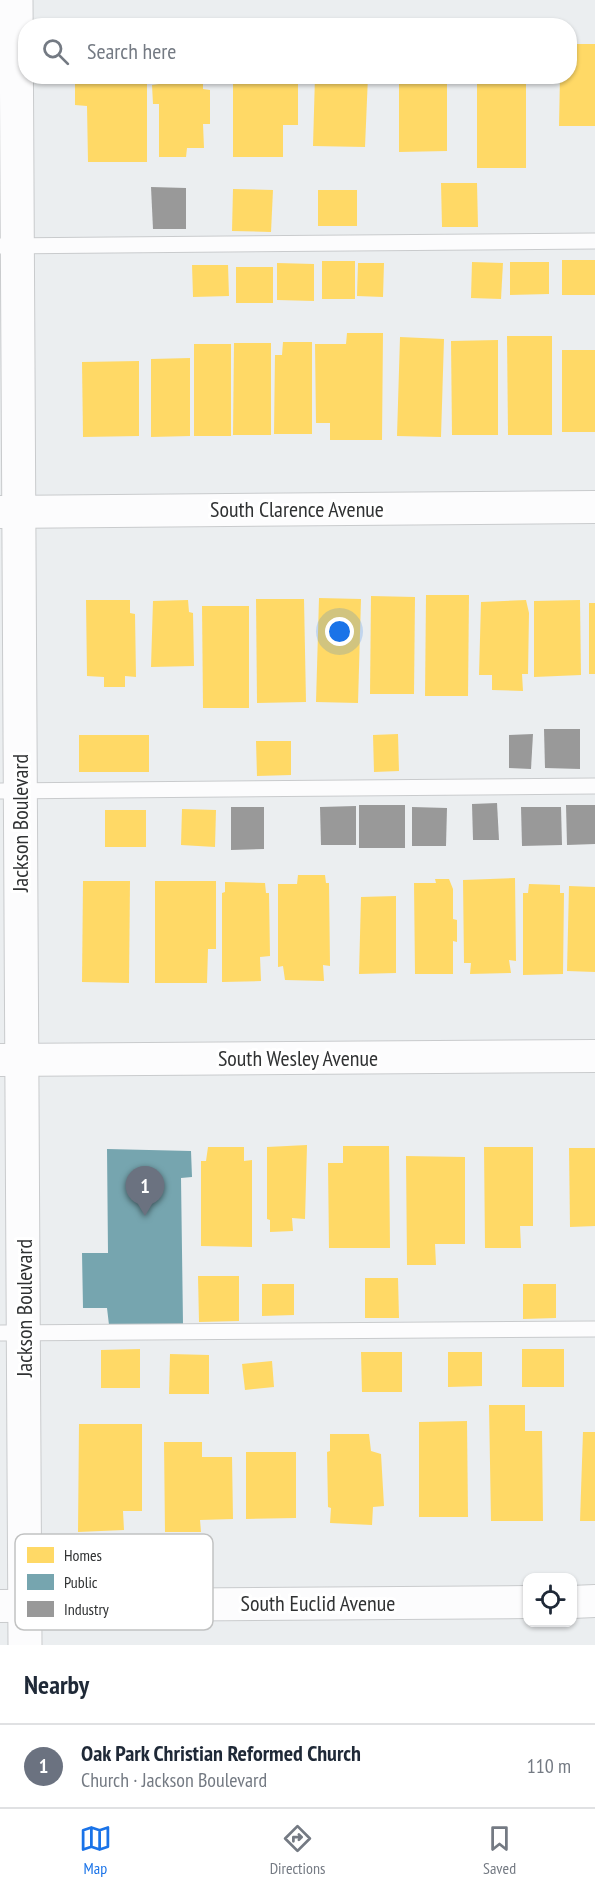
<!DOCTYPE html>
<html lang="en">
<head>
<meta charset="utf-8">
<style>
  :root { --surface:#fff; --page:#f2f2f3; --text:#1f2937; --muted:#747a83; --line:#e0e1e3; --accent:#1a73e8 }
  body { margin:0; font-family:"PT Sans Narrow",sans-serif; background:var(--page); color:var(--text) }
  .controls { position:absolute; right:18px; bottom:18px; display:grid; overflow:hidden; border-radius:12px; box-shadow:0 2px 4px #0004 }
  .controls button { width:54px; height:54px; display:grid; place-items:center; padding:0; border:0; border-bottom:2px solid var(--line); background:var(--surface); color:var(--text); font:30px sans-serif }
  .you { position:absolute; left:340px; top:632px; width:21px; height:21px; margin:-15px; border:4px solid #fff; border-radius:50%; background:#1a73e8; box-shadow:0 0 0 9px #1a73e833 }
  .badge { display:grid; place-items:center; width:39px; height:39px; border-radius:50%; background:var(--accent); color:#fff; font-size:20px; font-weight:700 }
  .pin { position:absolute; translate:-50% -50px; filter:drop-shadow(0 2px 3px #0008) }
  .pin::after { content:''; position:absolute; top:32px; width:21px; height:18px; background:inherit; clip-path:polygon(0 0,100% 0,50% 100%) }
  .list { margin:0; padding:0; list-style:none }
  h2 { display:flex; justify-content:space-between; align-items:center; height:78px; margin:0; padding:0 24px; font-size:26px }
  h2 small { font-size:20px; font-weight:400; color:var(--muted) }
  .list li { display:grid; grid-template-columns:39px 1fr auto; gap:18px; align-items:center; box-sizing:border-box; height:84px; padding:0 24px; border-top:2px solid var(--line) }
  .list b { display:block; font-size:22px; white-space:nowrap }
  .list p { margin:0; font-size:20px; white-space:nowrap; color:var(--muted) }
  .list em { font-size:20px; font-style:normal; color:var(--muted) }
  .icon { flex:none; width:33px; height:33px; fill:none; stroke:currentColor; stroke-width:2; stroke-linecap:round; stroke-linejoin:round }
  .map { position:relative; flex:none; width:595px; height:1645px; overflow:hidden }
  .search { position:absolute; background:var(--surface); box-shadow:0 2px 4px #0004; left:18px; right:18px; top:18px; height:66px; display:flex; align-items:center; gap:15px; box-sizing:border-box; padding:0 21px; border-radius:24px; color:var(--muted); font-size:22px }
  .sheet { height:162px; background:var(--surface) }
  nav { display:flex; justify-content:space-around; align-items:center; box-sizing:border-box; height:84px; border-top:2px solid var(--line); background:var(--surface); font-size:16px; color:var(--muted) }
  nav a { display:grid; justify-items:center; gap:3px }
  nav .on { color:var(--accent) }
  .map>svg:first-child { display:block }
  .homes { fill:#ffd966 }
  .public { fill:#76a5af }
  .industry { fill:#999 }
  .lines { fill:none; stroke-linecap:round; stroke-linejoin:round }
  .lane-casing { stroke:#c9cbcd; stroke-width:17 }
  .street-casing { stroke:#c9cbcd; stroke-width:34 }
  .secondary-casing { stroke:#c9cbcd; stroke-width:35 }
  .lane { stroke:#fcfcfd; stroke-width:15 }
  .street { stroke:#fcfcfd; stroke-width:32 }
  .secondary { stroke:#fcfcfd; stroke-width:33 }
  .labels { text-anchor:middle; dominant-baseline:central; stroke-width:6; stroke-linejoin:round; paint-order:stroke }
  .street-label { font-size:22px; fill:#303233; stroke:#fff }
  .key { fill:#fff; stroke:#c1c2c2; stroke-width:1.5 }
  .key-label { font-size:16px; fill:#303233 }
</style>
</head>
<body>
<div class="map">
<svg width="595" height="1645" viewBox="0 0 595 1645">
  <rect width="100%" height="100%" fill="#ebeef0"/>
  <!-- homes -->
  <g class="homes">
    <polygon points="570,44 595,44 595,126 559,126 560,76 570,76"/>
    <polygon points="75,76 147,76 147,162 88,162 87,106 75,105"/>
    <polygon points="159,76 203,76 203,89 210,90 210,124 203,124 204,148 187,148 186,157 159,157 159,104 153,104 152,85 159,84"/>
    <polygon points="233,76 298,76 298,125 283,125 283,157 233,157"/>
    <polygon points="315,76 368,76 365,147 313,146"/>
    <polygon points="399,76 447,76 447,151 399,152"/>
    <rect x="477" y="76" width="49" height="92"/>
    <polygon points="441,183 477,183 478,227 442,227"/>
    <polygon points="233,189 273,190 271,232 232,231"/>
    <rect x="318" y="190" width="39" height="36"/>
    <rect x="562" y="260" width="33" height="35"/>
    <rect x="322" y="261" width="33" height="38"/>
    <polygon points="472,262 503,263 501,299 471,298"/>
    <polygon points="510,262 549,262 549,294 510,295"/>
    <polygon points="277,263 314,264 314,301 277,300"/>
    <polygon points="358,263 384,263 383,297 357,296"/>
    <polygon points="192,265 228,265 229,296 193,297"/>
    <rect x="236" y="267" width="37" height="36"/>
    <polygon points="347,333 383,333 382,440 330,440 330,423 316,423 315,344 346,344"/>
    <polygon points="507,336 552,336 552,435 508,435"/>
    <polygon points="400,337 444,339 441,437 397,436"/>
    <polygon points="498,340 498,435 452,435 451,341"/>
    <polygon points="283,342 312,342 312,434 274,434 275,355 282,355"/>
    <polygon points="234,343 271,343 271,435 233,435"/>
    <rect x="194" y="344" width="37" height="92"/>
    <rect x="562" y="350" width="33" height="82"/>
    <polygon points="190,358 190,436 151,437 151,359"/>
    <polygon points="139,361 139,436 83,437 82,362"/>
    <polygon points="426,595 469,595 468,696 425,696"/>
    <polygon points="371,596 415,597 414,694 370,694"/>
    <polygon points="319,598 361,599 358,703 316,702"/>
    <polygon points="256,599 304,599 306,702 257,703"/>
    <polygon points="86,600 130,600 130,613 135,614 136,677 125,676 125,687 104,687 104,677 87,676"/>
    <polygon points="188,600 189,612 193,613 194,666 151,667 153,601"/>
    <polygon points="526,600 529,613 528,674 522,674 523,691 492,690 492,675 479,675 481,602"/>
    <polygon points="580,600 581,675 534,677 534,601"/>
    <rect x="589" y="603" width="6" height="71"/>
    <polygon points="202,606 249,606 249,708 203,708"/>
    <polygon points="398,734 399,771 374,772 373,735"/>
    <rect x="79" y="735" width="70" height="37"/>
    <polygon points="256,741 291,741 291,775 257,776"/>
    <polygon points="182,809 216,810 215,847 181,845"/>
    <rect x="105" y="810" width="41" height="37"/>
    <polygon points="298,875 325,875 326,883 329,883 330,966 323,965 324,981 285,980 283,966 278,967 278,884 297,884"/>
    <polygon points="515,878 516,961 509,960 511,973 470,974 471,963 464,963 463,880"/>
    <polygon points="435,879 449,879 453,889 453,919 457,920 457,942 453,941 453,974 415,974 414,883 436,883"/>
    <polygon points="83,881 130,881 129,983 82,982"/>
    <polygon points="155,881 216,881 216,949 208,949 207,983 155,983"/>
    <polygon points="225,882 265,883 266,893 269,893 270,956 260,957 261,981 222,982 222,893 225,892"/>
    <polygon points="529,884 560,885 560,893 564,893 563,974 523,975 523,893 528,893"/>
    <polygon points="569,886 595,887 595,972 567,971"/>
    <polygon points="396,896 396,973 359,974 361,897"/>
    <polygon points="307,1145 305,1219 292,1218 293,1231 270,1232 270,1220 267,1219 267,1147"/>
    <polygon points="343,1146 389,1146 390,1248 329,1248 328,1163 343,1163"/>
    <polygon points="208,1147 244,1147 244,1161 252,1160 252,1247 201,1246 201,1161 206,1161"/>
    <polygon points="484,1147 533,1147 533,1226 520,1226 521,1248 485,1248"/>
    <polygon points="569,1148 595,1148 595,1226 570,1227"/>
    <polygon points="406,1156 465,1157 465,1244 435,1244 436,1265 407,1265"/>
    <polygon points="198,1276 239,1276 239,1321 199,1322"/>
    <polygon points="365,1278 398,1278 399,1318 365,1318"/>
    <polygon points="262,1284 294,1284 294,1315 262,1316"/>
    <polygon points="523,1284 556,1284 556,1318 523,1319"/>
    <polygon points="140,1349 140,1388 101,1388 101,1350"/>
    <rect x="522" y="1349" width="42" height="38"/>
    <polygon points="361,1352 402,1352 402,1392 362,1392"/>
    <polygon points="448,1352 482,1352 482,1386 448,1387"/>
    <polygon points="170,1354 209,1355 209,1394 169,1394"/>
    <polygon points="272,1361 274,1387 245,1390 242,1364"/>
    <polygon points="489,1405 525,1405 525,1431 542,1431 543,1521 491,1521"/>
    <polygon points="467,1421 468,1517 419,1517 419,1422"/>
    <polygon points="79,1424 142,1424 142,1511 123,1511 124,1530 78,1532"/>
    <polygon points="583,1432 595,1432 595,1521 580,1521"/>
    <polygon points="330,1434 369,1434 371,1451 381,1454 384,1506 373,1507 372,1525 330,1523 331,1508 328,1507 327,1452 330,1451"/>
    <polygon points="164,1442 202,1442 202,1457 232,1457 233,1519 200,1520 201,1532 165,1532"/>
    <polygon points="246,1452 296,1452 296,1518 246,1519"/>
  </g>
  <!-- public -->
  <polygon class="public" points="107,1149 191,1151 192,1177 181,1178 183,1324 109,1325 107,1308 83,1308 82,1253 108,1253"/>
  <!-- industry -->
  <g class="industry">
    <polygon points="151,187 186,188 186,229 153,229"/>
    <polygon points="544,729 580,729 580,769 545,768"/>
    <polygon points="533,734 531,769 509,768 509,735"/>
    <polygon points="497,803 499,840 473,840 472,804"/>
    <rect x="359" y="805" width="46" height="43"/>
    <polygon points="566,805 595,805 595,844 567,845"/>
    <polygon points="356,806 356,845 321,845 320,807"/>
    <polygon points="231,807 264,807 264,849 231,850"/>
    <polygon points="412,807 447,808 446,846 412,846"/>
    <polygon points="521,807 561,807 562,845 522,846"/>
  </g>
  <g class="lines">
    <defs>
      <g id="lane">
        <polyline points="0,246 595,241"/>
        <polyline points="0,791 595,786"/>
        <polyline points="0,1333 595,1329"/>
      </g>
      <g id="street">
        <polyline points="0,512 595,507"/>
        <polyline points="0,1060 595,1056"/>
        <polyline points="572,1602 595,1601"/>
        <polyline points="0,1606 528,1602"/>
      </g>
      <polyline id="secondary" points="16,0 25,1645"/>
    </defs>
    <!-- lane casing -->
    <use href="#lane" class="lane-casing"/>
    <!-- street casing -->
    <use href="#street" class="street-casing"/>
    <!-- secondary casing -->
    <use href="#secondary" class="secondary-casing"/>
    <!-- lane -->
    <use href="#lane" class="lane"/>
    <!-- street -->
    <use href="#street" class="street"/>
    <!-- secondary -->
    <use href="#secondary" class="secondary"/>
  </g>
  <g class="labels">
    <!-- street labels -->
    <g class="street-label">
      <text x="297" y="509">South Clarence Avenue</text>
      <text transform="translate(20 823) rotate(-90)">Jackson Boulevard</text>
      <text x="298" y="1058">South Wesley Avenue</text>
      <text transform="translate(24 1308) rotate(-90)">Jackson Boulevard</text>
      <text x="318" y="1603">South Euclid Avenue</text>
    </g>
  </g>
  <!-- legend -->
  <rect x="15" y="1534" width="198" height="96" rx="9" class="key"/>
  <rect x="27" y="1547" width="27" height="16" fill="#ffd966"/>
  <rect x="27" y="1574" width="27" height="16" fill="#76a5af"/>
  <rect x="27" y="1601" width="27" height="16" fill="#999"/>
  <g class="key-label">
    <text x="64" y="1561">Homes</text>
    <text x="64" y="1588">Public</text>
    <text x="64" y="1615">Industry</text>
  </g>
</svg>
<div class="controls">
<button><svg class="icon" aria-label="locate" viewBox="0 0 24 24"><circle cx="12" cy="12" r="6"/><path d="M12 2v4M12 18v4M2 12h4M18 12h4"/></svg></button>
</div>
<div class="you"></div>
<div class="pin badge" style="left:145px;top:1216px;background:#6b7280">1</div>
<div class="search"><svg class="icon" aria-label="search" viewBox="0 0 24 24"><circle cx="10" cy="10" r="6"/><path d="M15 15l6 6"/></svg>Search here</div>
</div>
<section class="sheet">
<h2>Nearby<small></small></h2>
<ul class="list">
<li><span class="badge" style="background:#6b7280">1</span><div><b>Oak Park Christian Reformed Church</b><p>Church · Jackson Boulevard</p></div><em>110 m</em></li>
</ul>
</section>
<nav>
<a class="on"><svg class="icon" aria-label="map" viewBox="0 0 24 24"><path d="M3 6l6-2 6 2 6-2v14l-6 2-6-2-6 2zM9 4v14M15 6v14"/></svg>Map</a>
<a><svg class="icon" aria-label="directions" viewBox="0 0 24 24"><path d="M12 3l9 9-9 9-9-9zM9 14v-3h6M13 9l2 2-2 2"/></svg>Directions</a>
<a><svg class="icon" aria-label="saved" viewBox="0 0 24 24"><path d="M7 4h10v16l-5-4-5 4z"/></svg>Saved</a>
</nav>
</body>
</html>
